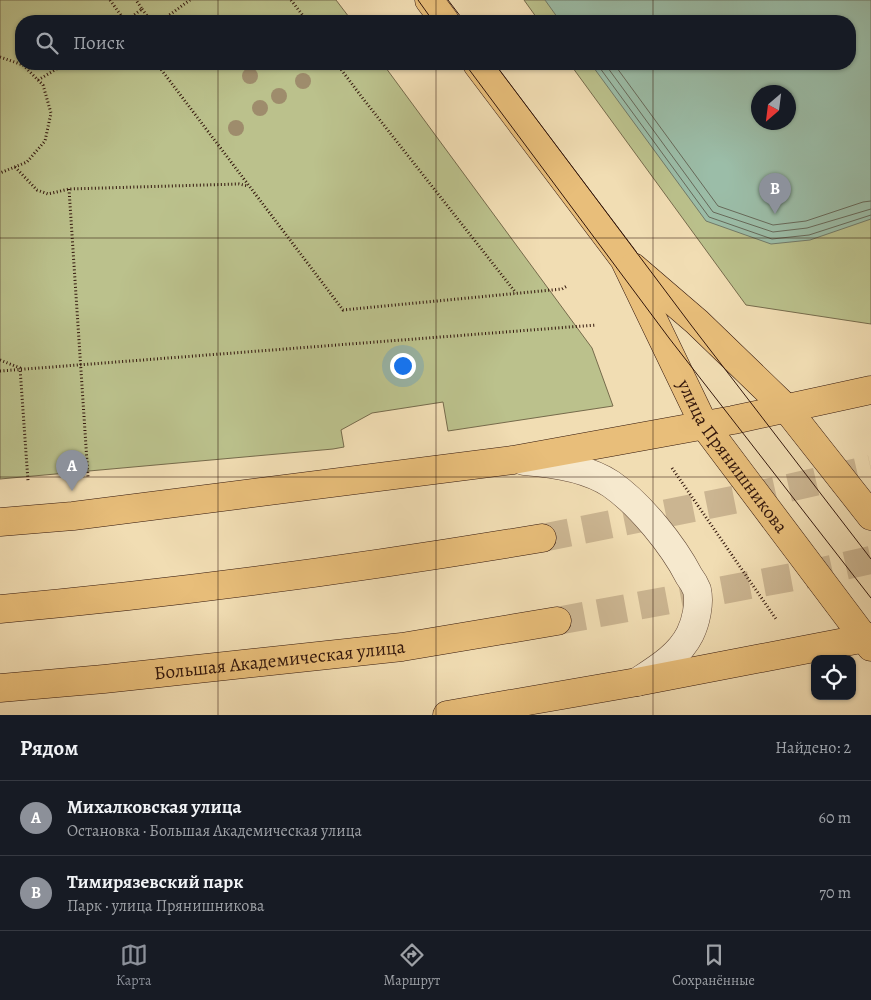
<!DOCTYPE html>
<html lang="ru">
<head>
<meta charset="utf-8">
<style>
  :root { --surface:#171b24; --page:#242831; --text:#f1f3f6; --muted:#9ea1a6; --line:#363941; --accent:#8c9099 }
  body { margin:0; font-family:Alegreya,serif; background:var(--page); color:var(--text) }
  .controls { position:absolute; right:15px; bottom:15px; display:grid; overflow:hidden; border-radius:10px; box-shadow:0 1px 4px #0004 }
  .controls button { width:45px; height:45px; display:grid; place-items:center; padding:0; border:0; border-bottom:1px solid var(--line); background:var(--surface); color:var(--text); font:25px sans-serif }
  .compass { position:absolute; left:751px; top:85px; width:45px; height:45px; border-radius:50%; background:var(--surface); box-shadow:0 1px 4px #0004; rotate:208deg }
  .you { position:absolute; left:402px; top:365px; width:18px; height:18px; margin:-12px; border:4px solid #fff; border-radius:50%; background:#1a73e8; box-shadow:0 0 0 8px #1a73e833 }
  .badge { display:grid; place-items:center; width:32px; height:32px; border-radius:50%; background:var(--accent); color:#fff; font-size:16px; font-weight:700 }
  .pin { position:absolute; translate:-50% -41px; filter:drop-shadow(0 1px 2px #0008) }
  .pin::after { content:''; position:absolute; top:26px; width:18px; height:15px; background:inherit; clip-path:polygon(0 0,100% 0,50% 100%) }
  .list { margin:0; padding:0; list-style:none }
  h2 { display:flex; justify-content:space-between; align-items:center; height:65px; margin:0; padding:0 20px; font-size:21px }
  h2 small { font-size:16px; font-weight:400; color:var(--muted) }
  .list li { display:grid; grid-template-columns:32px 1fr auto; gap:15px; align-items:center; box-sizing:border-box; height:75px; padding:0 20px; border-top:1px solid var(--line) }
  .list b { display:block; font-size:19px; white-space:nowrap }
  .list p { margin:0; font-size:16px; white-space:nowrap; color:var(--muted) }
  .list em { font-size:16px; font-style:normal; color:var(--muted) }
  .icon { flex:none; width:28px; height:28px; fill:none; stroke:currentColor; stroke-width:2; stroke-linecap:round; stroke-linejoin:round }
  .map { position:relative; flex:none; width:871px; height:715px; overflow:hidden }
  .search { position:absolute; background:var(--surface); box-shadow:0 1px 4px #0004; left:15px; right:15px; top:15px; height:55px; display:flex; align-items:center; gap:12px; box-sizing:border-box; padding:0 18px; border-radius:20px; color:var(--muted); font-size:19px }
  .sheet { height:215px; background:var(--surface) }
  nav { display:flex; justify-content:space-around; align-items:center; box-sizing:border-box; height:70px; border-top:1px solid var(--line); background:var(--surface); font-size:14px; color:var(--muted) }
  nav a { display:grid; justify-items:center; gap:2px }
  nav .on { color:var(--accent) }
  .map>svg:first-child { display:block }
  .green { fill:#bbc18c; stroke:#766b4c; fill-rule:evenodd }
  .water { fill:#9bbda8; stroke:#717a69; fill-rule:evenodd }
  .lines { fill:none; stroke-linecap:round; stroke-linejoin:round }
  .shore { stroke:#66695a; stroke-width:1 }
  .major-tunnel { stroke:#cbb591; stroke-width:28; stroke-dasharray:28 14; stroke-linecap:butt }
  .minor-casing { stroke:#614735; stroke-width:29 }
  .major-casing { stroke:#31150b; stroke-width:29 }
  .path { stroke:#31150b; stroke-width:3; stroke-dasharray:1 2.5; stroke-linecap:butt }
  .minor { stroke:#f6e9ce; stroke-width:28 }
  .major { stroke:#e8be7a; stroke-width:28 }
  .tram { stroke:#31150b; stroke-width:1 }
  .tree { fill:#9e8c6c }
  .grid { fill:none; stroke:#31150b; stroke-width:1; stroke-opacity:0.55 }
  .labels { text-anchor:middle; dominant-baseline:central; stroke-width:4.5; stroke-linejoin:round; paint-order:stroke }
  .street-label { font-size:19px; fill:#31150b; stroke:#f6e9ce }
</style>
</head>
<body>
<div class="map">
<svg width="871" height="715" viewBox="0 0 871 715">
  <rect width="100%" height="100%" fill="#f1ddb3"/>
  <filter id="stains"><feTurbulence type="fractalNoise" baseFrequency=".004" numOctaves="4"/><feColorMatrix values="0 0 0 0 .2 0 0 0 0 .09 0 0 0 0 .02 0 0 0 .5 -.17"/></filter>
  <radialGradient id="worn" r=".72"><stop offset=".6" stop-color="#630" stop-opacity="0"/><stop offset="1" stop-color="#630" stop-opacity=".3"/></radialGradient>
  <!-- green -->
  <g class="green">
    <polygon points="0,0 336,0 352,21 21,21 21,64 383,64 592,348 613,406 448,431 443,402 372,413 341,430 344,447 333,449 0,479"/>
    <path d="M524,0H871V324L746,305L570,64H850V21H539ZM758,92H788V122H758Z"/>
  </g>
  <!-- water -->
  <path class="water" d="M545,0H871V219L810,240L771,244L706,221L591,64H850V21H560ZM758,92H788V122H758Z"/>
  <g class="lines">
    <!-- shore -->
    <g class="shore">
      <polyline points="597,64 709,217 772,239 809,235 871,215"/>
      <polyline points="605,64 713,212 773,232 807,228 871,209"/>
      <polyline points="614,64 718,206 773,225 806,221 863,202 871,201"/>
    </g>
    <!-- major-tunnel -->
    <g class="major-tunnel">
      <polyline points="542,538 753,496 871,469"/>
      <polyline points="557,621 809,574 871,560"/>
    </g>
    <defs>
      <path id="minor" d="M524,461C553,463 587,468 611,484C640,504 673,545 689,576C692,580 695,585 697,590C700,603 696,622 690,634C679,656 657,669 637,682"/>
      <g id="major">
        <polyline points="429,0 445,21"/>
        <path id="s1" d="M477,64L624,259L704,425L871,647"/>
        <polyline points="633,267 697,322 786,408 871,516"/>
        <polyline points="0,522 73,516 513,460 733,420 871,390"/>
        <path d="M0,609C181,593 362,568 542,538"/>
        <path id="s2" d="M0,688L104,679L402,647L557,621"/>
        <polyline points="447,715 637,682 871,637"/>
      </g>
    </defs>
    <!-- minor casing -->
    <use href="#minor" class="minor-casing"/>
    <!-- major casing -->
    <use href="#major" class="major-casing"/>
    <!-- path -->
    <g class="path">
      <polyline points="110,0 125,21"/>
      <polyline points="291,0 307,21"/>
      <polyline points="142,9 151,21"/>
      <polyline points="126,21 142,9 136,0"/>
      <polyline points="161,21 190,0"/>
      <polyline points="0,57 23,65 43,85 51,113 45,141 27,162 0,173"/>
      <polyline points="157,64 343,310 562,289 567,286"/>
      <polyline points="337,64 361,96 516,293"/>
      <polyline points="38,80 65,64"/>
      <polyline points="15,167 37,190 48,194 69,189 239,184 248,186"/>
      <polyline points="69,189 88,477"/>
      <polyline points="0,360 20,368 28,481"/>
      <polyline points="0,371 596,325"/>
      <polyline points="672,468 776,619"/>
    </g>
    <!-- minor -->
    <use href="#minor" class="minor"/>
    <!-- major -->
    <use href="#major" class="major"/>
    <!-- tram -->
    <g class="tram">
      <polyline points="418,0 433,21"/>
      <polyline points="448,0 464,21"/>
      <polyline points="465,64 669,338 871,598"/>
      <polyline points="495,64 691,325 871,559"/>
    </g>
  </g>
  <!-- trees -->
  <g class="tree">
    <circle cx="250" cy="76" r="8"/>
    <circle cx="303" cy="81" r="8"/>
    <circle cx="279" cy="96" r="8"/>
    <circle cx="260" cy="108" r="8"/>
    <circle cx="236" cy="128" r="8"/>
  </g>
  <!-- grid -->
  <path class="grid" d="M218,0V21M436,0V21M653,0V21M218,64V715M436,64V715M653,64V715M0,238H871M0,477H871"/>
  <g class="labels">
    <!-- street labels -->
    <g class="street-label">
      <text stroke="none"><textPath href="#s1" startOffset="470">улица Прянишникова</textPath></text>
      <text stroke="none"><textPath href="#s2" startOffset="281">Большая Академическая улица</textPath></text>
    </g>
  </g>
  <rect width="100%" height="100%" filter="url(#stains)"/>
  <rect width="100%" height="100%" fill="url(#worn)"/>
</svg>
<div class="controls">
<button><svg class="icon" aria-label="locate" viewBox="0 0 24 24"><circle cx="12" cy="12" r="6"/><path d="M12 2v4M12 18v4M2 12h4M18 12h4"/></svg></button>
</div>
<svg class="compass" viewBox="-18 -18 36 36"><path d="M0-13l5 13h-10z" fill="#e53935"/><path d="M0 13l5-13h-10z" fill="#9ea1a6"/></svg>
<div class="you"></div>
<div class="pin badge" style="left:72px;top:491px">A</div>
<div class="pin badge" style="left:775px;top:214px">B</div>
<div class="search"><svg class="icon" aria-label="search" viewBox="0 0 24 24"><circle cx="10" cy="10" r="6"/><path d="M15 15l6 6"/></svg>Поиск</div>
</div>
<section class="sheet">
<h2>Рядом<small>Найдено: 2</small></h2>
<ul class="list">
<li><span class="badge">A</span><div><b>Михалковская улица</b><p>Остановка · Большая Академическая улица</p></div><em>60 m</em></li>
<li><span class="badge">B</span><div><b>Тимирязевский парк</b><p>Парк · улица Прянишникова</p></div><em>70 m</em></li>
</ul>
</section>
<nav>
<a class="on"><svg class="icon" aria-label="map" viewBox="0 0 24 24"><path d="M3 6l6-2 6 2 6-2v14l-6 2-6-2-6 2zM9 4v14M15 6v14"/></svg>Карта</a>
<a><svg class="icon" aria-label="directions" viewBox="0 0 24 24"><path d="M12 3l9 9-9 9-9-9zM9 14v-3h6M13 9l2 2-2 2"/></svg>Маршрут</a>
<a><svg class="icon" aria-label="saved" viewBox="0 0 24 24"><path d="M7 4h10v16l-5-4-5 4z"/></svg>Сохранённые</a>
</nav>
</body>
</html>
